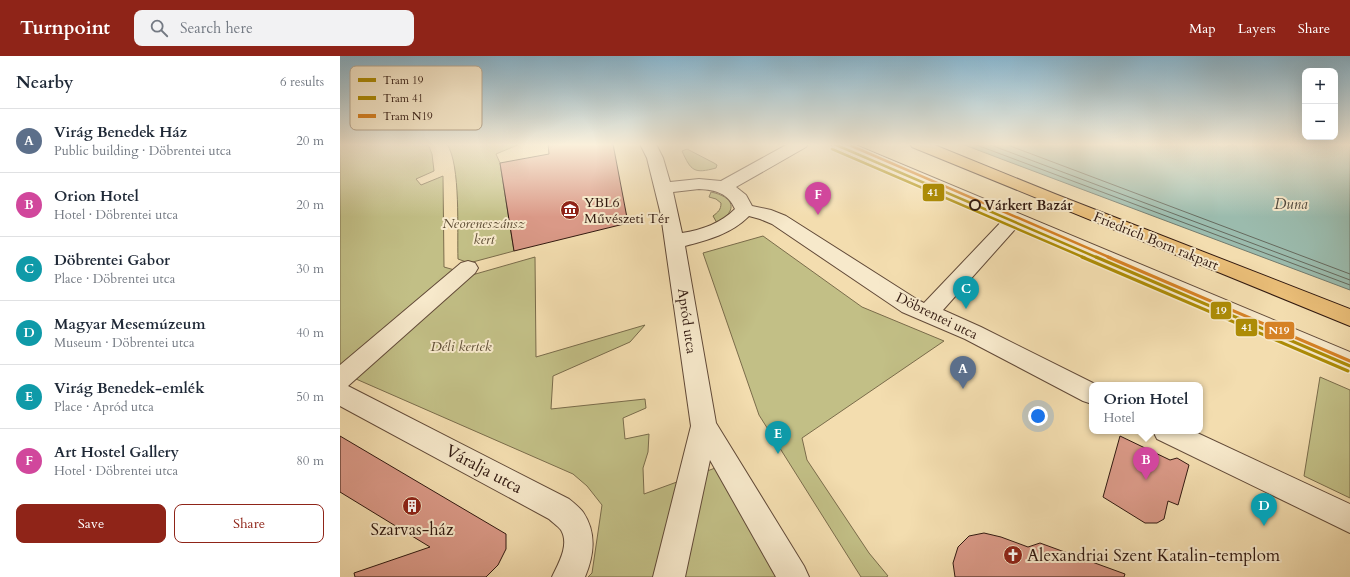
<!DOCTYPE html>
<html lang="en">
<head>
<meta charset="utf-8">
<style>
  :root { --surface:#fff; --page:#f2f2f3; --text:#1f2937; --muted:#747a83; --line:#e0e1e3; --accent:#8f2418 }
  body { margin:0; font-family:Cardo,serif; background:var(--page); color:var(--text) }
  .controls { position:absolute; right:12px; top:12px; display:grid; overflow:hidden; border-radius:8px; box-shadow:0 4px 16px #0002 }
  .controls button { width:36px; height:36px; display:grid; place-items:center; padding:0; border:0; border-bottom:1px solid var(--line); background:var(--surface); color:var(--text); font:20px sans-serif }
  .you { position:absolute; left:698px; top:360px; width:14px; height:14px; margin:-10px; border:3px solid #fff; border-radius:50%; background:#1a73e8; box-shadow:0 0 0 6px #1a73e833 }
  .badge { display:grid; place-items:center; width:26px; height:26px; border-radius:50%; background:var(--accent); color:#fff; font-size:13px; font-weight:700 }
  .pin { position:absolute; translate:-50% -33px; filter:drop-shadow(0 1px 2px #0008) }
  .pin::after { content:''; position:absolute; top:21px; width:14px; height:12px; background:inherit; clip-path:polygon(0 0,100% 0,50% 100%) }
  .popup { position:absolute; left:749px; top:326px; width:114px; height:52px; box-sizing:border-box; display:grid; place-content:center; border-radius:8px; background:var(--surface); filter:drop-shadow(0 1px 3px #0005); font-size:13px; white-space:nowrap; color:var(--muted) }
  .popup b { font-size:15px; color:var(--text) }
  .popup::after { content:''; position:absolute; left:50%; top:100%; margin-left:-8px; border:8px solid transparent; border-top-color:var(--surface) }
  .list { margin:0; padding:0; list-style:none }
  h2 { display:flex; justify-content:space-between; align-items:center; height:52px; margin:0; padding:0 16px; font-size:17px }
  h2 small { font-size:13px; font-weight:400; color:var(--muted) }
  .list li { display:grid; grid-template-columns:26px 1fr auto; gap:12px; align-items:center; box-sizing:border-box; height:64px; padding:0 16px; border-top:1px solid var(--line) }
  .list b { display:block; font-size:15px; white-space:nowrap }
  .list p { margin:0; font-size:13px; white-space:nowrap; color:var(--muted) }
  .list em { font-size:13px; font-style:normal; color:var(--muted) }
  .actions { display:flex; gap:8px; padding:12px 16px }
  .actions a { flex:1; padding:9px 0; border:1px solid var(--accent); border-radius:8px; text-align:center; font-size:14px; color:var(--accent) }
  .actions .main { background:var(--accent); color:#fff }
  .icon { flex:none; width:22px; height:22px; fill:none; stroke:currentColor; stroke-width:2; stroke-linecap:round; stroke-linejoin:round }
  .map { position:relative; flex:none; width:1010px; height:521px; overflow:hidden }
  header { display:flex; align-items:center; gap:24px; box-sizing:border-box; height:56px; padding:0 20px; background:var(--accent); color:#fff }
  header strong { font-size:19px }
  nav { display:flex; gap:22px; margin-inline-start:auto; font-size:14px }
  .search { width:280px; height:36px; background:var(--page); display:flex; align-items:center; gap:10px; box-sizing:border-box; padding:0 14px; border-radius:8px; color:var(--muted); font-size:15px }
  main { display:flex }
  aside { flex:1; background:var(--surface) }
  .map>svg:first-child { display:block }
  .green { fill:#c2bf86; stroke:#7a6c4b }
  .water { fill:#9bbbad; stroke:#717a6e }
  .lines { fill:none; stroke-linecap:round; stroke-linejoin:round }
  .shore { stroke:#666a5e; stroke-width:1 }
  .building { fill:#da9987; stroke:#311910 }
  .minor-casing { stroke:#624a38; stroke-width:2 }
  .major-casing { stroke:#311910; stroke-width:2 }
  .minor { fill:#f7e9cb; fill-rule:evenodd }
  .major { fill:#eabe78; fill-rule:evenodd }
  .tram-1-far1-casing { stroke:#f7e9cb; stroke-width:5 }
  .tram-1-casing { stroke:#f7e9cb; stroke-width:6 }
  .tram-2-far1-casing { stroke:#f7e9cb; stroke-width:5 }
  .tram-2-casing { stroke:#f7e9cb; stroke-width:6 }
  .tram-3-far1-casing { stroke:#f7e9cb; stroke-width:5 }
  .tram-3-casing { stroke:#f7e9cb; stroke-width:6 }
  .tram-1-far1 { stroke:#ad8c06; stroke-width:2.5 }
  .tram-1 { stroke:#ad8c06; stroke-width:3 }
  .tram-2-far1 { stroke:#ad8c06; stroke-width:2.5 }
  .tram-2 { stroke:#ad8c06; stroke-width:3 }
  .tram-3-far1 { stroke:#d68225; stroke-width:2.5 }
  .tram-3 { stroke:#d68225; stroke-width:3 }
  .stop-dot { fill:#f7e9cb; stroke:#311910; stroke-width:2 }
  .labels { text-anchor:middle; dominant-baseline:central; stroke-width:4; stroke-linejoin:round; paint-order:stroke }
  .poi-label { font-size:14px; fill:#311910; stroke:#f7e9cb; text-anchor:start }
  .stop-label { font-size:14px; font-weight:bold; fill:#311910; stroke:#f7e9cb; text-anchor:start }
  .park-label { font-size:14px; font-style:italic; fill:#5c4b33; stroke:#f7e9cb }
  .street-label { font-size:14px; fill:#311910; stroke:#f7e9cb }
  .water-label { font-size:15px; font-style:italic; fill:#514a3f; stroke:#f7e9cb }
  .near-street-label { font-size:17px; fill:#311910; stroke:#f7e9cb }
  .near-poi-label { font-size:17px; fill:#311910; stroke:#f7e9cb }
  .key { fill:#f7e9cb; stroke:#bcab93; stroke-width:1 }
  .key-label { font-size:11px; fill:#311910 }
  .line-badge { stroke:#f7e9cb; stroke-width:1.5 }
  .badge-label { font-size:11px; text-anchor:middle; font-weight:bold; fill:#fff }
</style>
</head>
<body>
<header>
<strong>Turnpoint</strong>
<div class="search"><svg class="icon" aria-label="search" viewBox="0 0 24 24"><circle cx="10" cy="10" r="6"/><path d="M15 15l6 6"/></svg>Search here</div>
<nav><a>Map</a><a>Layers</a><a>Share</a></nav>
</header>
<main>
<aside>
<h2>Nearby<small>6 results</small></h2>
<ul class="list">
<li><span class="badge" style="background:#5c6f8a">A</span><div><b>Virág Benedek Ház</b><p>Public building · Döbrentei utca</p></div><em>20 m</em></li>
<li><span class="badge" style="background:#d1479c">B</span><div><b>Orion Hotel</b><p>Hotel · Döbrentei utca</p></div><em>20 m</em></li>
<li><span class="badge" style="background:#0f9aa8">C</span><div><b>Döbrentei Gabor</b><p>Place · Döbrentei utca</p></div><em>30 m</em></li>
<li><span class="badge" style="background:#0f9aa8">D</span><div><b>Magyar Mesemúzeum</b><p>Museum · Döbrentei utca</p></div><em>40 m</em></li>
<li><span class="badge" style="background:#0f9aa8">E</span><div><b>Virág Benedek-emlék</b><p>Place · Apród utca</p></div><em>50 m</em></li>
<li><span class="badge" style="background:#d1479c">F</span><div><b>Art Hostel Gallery</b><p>Hotel · Döbrentei utca</p></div><em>80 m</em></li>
</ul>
<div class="actions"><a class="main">Save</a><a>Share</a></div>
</aside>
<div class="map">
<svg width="1010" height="521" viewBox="0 0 1010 521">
  <rect width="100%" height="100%" fill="#f3ddaf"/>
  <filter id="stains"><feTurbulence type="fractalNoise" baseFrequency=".005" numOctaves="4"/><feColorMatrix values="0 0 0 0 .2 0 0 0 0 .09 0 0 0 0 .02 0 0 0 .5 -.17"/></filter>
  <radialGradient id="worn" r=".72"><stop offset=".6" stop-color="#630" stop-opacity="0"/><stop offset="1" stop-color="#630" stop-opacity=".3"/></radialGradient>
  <!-- green -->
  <g class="green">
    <polygon points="0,88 88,88 92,98 94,115 76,123 81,129 103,120 104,211 132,219 195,201 196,301 305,269 290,286 213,320 211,353 305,343 306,352 283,362 285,383 309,378 308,396 303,412 304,438 378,411 442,521 248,521 252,517 262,449 247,430 233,418 0,316"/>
    <path d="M107,88H180L156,98L160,107L174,195L129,207L118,203C117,176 121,109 107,88Z"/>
    <path d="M347,93L374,107L377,109L376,112C354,118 351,115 342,95Z"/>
    <path d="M371,136C394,141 399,154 377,167L373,160C378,156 381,154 381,147L376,143L369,141Z"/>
    <polygon points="423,180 522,251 604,285 462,382 467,404 529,497 548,520 546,521 521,521 419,359 363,197"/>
    <polygon points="980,321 1010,334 1010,442 964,420"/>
  </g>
  <!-- water -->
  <polygon class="water" points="622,88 1010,88 1010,234 664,104"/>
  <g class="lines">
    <!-- shore -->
    <g class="shore">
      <polyline points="634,88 1010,229"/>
      <polyline points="648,88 1010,224"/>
      <polyline points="665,88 1010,218"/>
    </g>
  </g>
  <!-- building -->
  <g class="building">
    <polygon points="208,88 273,88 288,167 174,195 160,107 209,98"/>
    <polygon points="0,380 166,478 166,493 158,509 146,521 15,521 14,517 90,491 0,436"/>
    <polygon points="780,380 830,404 837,402 849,409 838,449 828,445 824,463 817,467 805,467 763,441"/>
    <polygon points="644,477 661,481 688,491 700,487 785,518 784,521 615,521 613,507 618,491 629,480"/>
  </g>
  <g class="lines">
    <defs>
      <g id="minor">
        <path d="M300,88H316L323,102L330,126L359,123L381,125L448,88H468L466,91L396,131L406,139L412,150L431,154L446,160L578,244L584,247L662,165L493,91L491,88H513L1010,296V315L677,171L603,254L641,271L757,329H752V348L743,345L625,283L562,256L432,168L420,163L409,160C391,178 368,184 345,190L376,367L464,510L469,521H436L370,404L345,521H313L351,370L321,159L307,102ZM359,133C376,134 388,137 395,153C381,167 362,174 342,177L333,136Z"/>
        <path d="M128,205L135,207L138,212L135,217L8,330L229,443C234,447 239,451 243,456C257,477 254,499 245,521H212C218,508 230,489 221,474C218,470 213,467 209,463L0,350V309L121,207Z"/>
        <polygon points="813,375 853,375 1010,448 1010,477 817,383"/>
      </g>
      <polygon id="major" points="570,88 592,88 715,138 1010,253 1010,270 572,91"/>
    </defs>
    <!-- minor casing -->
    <use href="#minor" class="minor-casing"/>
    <!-- major casing -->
    <use href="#major" class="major-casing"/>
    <!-- minor -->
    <use href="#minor" class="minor"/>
    <!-- major -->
    <use href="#major" class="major"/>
    <defs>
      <polyline id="tram-1-far1" points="494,88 758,202"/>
      <polyline id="tram-1" points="756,201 1010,310"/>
      <polyline id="tram-2-far1" points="492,93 745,202"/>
      <polyline id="tram-2" points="742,201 1008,315"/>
      <polyline id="tram-3-far1" points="507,88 771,202"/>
      <polyline id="tram-3" points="768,201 1010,305"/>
    </defs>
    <!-- tram-1-far1 casing -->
    <use href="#tram-1-far1" class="tram-1-far1-casing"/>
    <!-- tram-1 casing -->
    <use href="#tram-1" class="tram-1-casing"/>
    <!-- tram-2-far1 casing -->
    <use href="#tram-2-far1" class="tram-2-far1-casing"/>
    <!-- tram-2 casing -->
    <use href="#tram-2" class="tram-2-casing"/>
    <!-- tram-3-far1 casing -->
    <use href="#tram-3-far1" class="tram-3-far1-casing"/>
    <!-- tram-3 casing -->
    <use href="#tram-3" class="tram-3-casing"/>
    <!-- tram-1-far1 -->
    <use href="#tram-1-far1" class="tram-1-far1"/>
    <!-- tram-1 -->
    <use href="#tram-1" class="tram-1"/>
    <!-- tram-2-far1 -->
    <use href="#tram-2-far1" class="tram-2-far1"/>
    <!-- tram-2 -->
    <use href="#tram-2" class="tram-2"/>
    <!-- tram-3-far1 -->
    <use href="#tram-3-far1" class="tram-3-far1"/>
    <!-- tram-3 -->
    <use href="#tram-3" class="tram-3"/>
  </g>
  <!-- sky -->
  <linearGradient id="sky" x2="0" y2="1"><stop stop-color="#89b7d0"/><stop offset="0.55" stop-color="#faf0db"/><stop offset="1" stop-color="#faf0db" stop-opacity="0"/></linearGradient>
  <rect width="1010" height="161" fill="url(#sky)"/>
  <!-- icons -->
  <defs>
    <symbol id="museum-disc" viewBox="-11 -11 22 22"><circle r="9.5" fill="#8f2418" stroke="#f7e9cb"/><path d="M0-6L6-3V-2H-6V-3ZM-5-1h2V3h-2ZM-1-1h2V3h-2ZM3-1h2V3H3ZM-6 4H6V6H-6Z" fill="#fff"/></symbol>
    <symbol id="building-disc" viewBox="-11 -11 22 22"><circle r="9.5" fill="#8f2418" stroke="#f7e9cb"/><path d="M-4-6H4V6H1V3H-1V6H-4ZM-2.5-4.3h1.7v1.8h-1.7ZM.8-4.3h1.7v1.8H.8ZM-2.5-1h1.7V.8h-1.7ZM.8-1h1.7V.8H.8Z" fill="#fff"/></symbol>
    <symbol id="church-disc" viewBox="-11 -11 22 22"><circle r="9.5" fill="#8f2418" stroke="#f7e9cb"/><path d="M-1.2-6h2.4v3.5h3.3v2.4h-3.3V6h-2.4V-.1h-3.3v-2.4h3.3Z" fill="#fff"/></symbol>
  </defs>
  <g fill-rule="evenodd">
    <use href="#museum-disc" x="219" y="143" width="22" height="22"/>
    <use href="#building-disc" x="61" y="439" width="22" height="22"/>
    <use href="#church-disc" x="662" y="488" width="22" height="22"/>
  </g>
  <!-- markers -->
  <circle class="stop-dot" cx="635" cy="149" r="5"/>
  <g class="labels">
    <!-- poi labels -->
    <g class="poi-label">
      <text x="244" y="146">YBL6<tspan x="244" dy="16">Művészeti Tér</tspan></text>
    </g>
    <!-- stop labels -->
    <g class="stop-label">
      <text x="644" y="149">Várkert Bazár</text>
    </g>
    <!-- park labels -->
    <g class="park-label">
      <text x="144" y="167">Neoreneszánsz<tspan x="144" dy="16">kert</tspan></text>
      <text x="121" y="290">Déli kertek</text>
    </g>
    <!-- street labels -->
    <g class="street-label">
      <text transform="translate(816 185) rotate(22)">Friedrich Born rakpart</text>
      <text transform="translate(597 260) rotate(26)">Döbrentei utca</text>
      <text transform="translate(347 265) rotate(82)">Apród utca</text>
    </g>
    <!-- water labels -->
    <g class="water-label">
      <text x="951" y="148">Duna</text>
    </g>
    <!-- near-street labels -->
    <g class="near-street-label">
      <text transform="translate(144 413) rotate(28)">Váralja utca</text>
    </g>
    <!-- near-poi labels -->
    <g class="near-poi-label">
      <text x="72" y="473">Szarvas-ház</text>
      <text x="687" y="499" text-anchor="start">Alexandriai Szent Katalin-templom</text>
    </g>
  </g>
  <!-- legend -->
  <rect x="10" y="10" width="132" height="64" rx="6" class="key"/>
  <rect x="18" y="22" width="18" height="4" fill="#ad8c06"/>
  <rect x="18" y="40" width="18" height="4" fill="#ad8c06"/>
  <rect x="18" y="58" width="18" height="4" fill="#d68225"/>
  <g class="key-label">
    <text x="43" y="28">Tram 19</text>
    <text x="43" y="46">Tram 41</text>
    <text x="43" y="64">Tram N19</text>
  </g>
  <g class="line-badge">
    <rect x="582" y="127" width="23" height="19" rx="4" fill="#ad8c06"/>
    <rect x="870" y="245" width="22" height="19" rx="4" fill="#ad8c06"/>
    <rect x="895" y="262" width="23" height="19" rx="4" fill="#ad8c06"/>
    <rect x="924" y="265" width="31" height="19" rx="4" fill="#d68225"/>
  </g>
  <g class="badge-label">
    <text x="593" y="140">41</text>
    <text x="881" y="258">19</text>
    <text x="907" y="275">41</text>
    <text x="939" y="278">N19</text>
  </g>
  <rect width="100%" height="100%" filter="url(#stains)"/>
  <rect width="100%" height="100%" fill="url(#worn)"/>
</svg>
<div class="controls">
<button>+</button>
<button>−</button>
</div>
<div class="you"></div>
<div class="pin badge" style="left:623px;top:333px;background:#5c6f8a">A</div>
<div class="pin badge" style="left:806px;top:424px;background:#d1479c">B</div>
<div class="popup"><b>Orion Hotel</b>Hotel</div>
<div class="pin badge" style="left:626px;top:253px;background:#0f9aa8">C</div>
<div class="pin badge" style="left:924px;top:470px;background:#0f9aa8">D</div>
<div class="pin badge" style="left:438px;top:398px;background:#0f9aa8">E</div>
<div class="pin badge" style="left:478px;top:159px;background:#d1479c">F</div>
</div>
</main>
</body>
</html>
